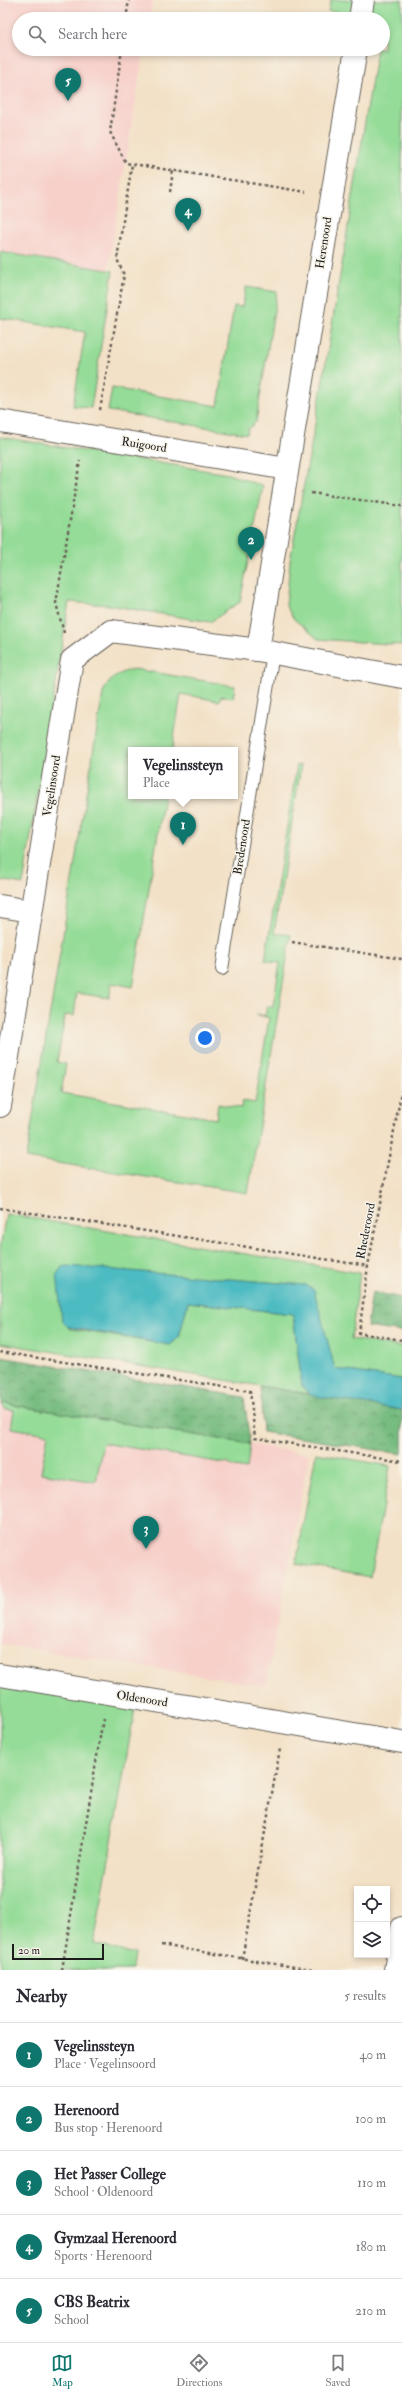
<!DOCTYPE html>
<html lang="en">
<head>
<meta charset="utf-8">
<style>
  :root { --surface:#fff; --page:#f2f2f3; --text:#2b2b33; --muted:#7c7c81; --line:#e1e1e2; --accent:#0f766e }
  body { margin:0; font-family:"IM FELL Double Pica",serif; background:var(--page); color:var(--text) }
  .controls { position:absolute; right:12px; bottom:12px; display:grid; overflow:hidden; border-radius:0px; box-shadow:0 2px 6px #0003 }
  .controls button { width:36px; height:36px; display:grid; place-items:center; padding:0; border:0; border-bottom:1px solid var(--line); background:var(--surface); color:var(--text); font:20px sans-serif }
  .scale { position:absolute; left:12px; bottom:10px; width:92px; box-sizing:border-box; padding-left:4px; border:2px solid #1c1c1c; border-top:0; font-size:11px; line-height:14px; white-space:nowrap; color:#1c1c1c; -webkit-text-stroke:3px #f7f3e8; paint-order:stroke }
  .you { position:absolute; left:205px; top:1038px; width:14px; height:14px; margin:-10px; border:3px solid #fff; border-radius:50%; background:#1a73e8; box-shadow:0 0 0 6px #1a73e833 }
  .badge { display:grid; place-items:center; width:26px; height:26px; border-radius:50%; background:var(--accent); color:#fff; font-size:13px; font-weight:700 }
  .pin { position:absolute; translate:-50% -33px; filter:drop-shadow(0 1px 2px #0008) }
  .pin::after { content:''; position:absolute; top:21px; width:14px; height:12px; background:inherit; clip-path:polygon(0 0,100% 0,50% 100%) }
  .popup { position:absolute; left:128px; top:747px; width:110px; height:52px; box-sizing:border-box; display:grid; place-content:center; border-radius:0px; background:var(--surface); filter:drop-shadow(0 1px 3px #0005); font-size:13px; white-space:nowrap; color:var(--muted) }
  .popup b { font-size:15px; color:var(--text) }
  .popup::after { content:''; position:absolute; left:50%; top:100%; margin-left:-8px; border:8px solid transparent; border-top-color:var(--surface) }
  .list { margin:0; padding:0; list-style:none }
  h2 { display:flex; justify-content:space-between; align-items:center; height:52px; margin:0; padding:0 16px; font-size:17px }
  h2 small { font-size:13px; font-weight:400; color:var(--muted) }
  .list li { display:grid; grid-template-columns:26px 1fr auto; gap:12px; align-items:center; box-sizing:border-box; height:64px; padding:0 16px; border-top:1px solid var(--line) }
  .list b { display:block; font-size:15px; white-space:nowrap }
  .list p { margin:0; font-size:13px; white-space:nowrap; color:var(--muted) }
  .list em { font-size:13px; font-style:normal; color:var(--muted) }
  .icon { flex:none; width:22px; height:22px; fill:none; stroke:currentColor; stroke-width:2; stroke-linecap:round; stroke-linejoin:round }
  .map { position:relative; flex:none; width:402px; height:1970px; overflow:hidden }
  .search { position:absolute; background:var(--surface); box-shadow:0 2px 6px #0003; left:12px; right:12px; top:12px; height:44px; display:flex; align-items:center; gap:10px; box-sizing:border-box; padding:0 14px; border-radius:22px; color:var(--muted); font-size:15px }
  .sheet { height:372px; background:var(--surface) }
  nav { display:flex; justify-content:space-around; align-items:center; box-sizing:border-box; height:56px; border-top:1px solid var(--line); background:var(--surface); font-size:11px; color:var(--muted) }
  nav a { display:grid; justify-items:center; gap:2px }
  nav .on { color:var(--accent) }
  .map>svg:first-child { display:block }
  .built { fill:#f7d0ca }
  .green { fill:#94dc97; stroke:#587c5a }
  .forest { fill:url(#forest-crowns); stroke:#4a6c4e }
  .water { fill:#4dbbc2; stroke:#346c6f }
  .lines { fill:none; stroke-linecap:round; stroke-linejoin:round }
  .service-casing { stroke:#676158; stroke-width:14 }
  .minor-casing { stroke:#676158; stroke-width:24 }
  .path { stroke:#676158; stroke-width:2.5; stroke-dasharray:3 3; stroke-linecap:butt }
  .service { stroke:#fff; stroke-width:12 }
  .minor { stroke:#fff; stroke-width:22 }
  .labels { text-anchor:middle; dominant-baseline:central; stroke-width:3; stroke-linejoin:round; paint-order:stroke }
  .street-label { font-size:12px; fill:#1c1c1c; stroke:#f7f3e8 }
</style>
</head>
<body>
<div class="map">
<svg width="402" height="1970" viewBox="0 0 402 1970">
  <defs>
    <pattern id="forest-crowns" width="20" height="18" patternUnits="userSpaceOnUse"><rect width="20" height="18" fill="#77bc80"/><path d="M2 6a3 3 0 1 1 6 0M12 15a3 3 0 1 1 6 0" fill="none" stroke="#619868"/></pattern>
  </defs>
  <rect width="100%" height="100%" fill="#f7f3e8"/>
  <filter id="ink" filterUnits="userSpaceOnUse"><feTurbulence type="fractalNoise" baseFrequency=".025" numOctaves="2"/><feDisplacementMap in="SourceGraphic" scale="8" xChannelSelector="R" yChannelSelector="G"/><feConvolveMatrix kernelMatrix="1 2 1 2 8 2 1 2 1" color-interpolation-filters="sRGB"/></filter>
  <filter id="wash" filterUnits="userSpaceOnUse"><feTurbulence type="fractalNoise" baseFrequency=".012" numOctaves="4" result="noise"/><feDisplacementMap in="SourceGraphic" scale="16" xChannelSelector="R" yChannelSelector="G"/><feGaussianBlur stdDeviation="0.9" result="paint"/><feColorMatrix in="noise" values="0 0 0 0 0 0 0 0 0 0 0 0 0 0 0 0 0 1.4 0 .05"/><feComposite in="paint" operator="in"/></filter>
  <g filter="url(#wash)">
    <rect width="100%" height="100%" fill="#f3e1c7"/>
    <!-- built -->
    <g class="built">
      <polygon points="0,0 153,0 149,19 19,19 19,49 144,49 108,270 0,252"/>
      <polygon points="0,1403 309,1454 266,1686 0,1644"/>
    </g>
    <!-- green -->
    <g class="green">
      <polygon points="331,0 402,0 402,645 318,639 294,619 286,606 290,561 322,386 377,49 383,49 383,19 328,11"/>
      <polygon points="0,252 113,271 91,408 73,406 85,332 0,318"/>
      <polygon points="246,287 277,292 256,422 248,429 247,434 108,411 112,388 218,406 234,306 242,307"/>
      <polygon points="0,437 228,474 263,486 240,602 210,622 108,605 69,602 23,884 0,880"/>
      <path d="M134,669L235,686L233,698L221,696L219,701L181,694L172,750H131V796H164L133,987L112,983L109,998L77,993L74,1016L65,1015L57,1062L66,1064L61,1093L216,1119L218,1104L241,1108L242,1101L255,1103L269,1018L256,1014L265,1016L267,1006L273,1007L280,963L265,960L297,765L301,766L274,933L291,935L248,1193L26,1158L103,693C108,679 120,672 134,669Z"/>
      <polygon points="6,1214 360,1273 351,1339 402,1347 402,1379 335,1369 306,1285 62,1267 68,1327 71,1329 170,1345 179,1337 188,1302 293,1314 302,1386 309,1394 0,1343 0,1249"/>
      <polygon points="1,1403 250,1444 247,1469 234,1467 229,1464 103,1443 96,1482 41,1473 48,1434 11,1428 14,1410 5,1409"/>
      <polygon points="316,1453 390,1466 370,1577 296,1564"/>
      <polygon points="0,1683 136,1703 94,1944 134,1954 132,1970 0,1970"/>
    </g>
    <!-- forest -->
    <g class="forest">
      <polygon points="372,1292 402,1298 402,1332 367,1327"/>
      <polygon points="0,1357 244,1397 250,1444 1,1403"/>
      <polygon points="260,1386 402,1410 402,1454 263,1432"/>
    </g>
    <!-- water -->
    <polygon class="water" points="67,1266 306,1285 314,1290 335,1369 402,1379 402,1410 314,1396 310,1395 302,1386 293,1314 188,1302 179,1337 170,1345 68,1327 62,1321 57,1274 62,1267"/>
  </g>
  <g filter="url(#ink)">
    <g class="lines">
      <defs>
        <polyline id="service" points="222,969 273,653"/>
        <g id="minor">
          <polyline points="360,19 363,0"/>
          <polyline points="0,421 287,469"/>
          <polyline points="258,650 356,49"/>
          <polyline points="0,906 31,911"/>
          <polyline points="0,1106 72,660 111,631 258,650 402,677"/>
          <polyline points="0,1675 402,1742"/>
          <polyline points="395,1970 402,1928"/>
        </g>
      </defs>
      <!-- service casing -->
      <use href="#service" class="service-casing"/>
      <!-- minor casing -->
      <use href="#minor" class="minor-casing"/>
      <!-- path -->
      <g class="path">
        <polyline points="126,19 129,0"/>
        <polyline points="122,49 110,132 126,163 306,192"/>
        <polyline points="170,192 173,171"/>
        <polyline points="100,410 124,275 117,259 132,164"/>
        <polyline points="311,493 402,506"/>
        <polyline points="64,633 56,603 80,461"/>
        <polyline points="292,942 402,959"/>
        <polyline points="402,1089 368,1266 359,1333 402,1340"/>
        <polyline points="0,1208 368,1266"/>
        <polyline points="0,1352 250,1391 255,1438 402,1461"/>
        <polyline points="161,1945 312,1970"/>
        <polyline points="242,1959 280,1749"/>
        <polyline points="62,1970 103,1719"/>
      </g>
      <!-- service -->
      <use href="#service" class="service"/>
      <!-- minor -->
      <use href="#minor" class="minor"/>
    </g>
  </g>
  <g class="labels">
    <!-- street labels -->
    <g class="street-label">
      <text transform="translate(324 243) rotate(-81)">Herenoord</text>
      <text transform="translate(144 445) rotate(9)">Ruigoord</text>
      <text transform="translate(52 786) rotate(-81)">Vegelinsoord</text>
      <text transform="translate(242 847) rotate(-81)">Bredenoord</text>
      <text transform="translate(366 1231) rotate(-79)">Rhederoord</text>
      <text transform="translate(142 1699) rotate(9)">Oldenoord</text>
    </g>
  </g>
</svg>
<div class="controls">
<button><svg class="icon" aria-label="locate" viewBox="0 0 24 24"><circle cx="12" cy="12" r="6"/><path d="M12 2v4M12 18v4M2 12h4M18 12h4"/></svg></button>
<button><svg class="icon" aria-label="layers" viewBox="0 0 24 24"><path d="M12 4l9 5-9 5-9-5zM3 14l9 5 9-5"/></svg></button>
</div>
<div class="scale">20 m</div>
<div class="you"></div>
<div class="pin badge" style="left:183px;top:845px">1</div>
<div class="popup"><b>Vegelinssteyn</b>Place</div>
<div class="pin badge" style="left:251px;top:560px">2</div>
<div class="pin badge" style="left:146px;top:1549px">3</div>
<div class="pin badge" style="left:188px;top:231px">4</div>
<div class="pin badge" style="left:68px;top:101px">5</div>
<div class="search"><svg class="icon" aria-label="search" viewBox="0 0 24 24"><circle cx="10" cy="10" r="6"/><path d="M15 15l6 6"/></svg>Search here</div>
</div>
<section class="sheet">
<h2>Nearby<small>5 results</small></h2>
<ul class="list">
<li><span class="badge">1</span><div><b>Vegelinssteyn</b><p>Place · Vegelinsoord</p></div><em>40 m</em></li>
<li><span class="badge">2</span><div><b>Herenoord</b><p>Bus stop · Herenoord</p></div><em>100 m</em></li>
<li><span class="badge">3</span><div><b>Het Passer College</b><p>School · Oldenoord</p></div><em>110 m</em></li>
<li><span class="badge">4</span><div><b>Gymzaal Herenoord</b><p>Sports · Herenoord</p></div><em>180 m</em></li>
<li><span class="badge">5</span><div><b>CBS Beatrix</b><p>School</p></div><em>210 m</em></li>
</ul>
</section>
<nav>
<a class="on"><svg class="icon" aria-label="map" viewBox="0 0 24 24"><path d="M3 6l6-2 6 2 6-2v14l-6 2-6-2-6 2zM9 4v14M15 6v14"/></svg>Map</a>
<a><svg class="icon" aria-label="directions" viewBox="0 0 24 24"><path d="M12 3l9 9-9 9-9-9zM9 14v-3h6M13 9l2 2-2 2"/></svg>Directions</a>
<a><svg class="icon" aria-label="saved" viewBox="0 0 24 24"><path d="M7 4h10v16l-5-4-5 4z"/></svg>Saved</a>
</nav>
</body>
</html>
